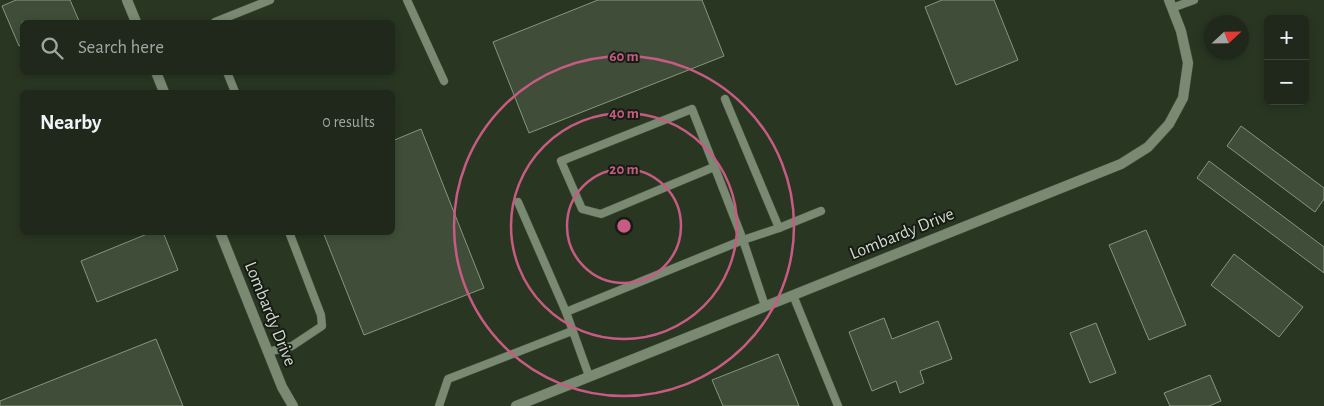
<!DOCTYPE html>
<html lang="en">
<head>
<meta charset="utf-8">
<style>
  :root { --surface:#1f281a; --page:#273023; --text:#f1f3f6; --muted:#a1a6a2; --line:#3c4439 }
  body { margin:0; font-family:"Alegreya Sans",sans-serif; background:var(--page); color:var(--text) }
  .controls { position:absolute; right:15px; top:15px; display:grid; overflow:hidden; border-radius:8px; box-shadow:0 2px 8px #0003 }
  .controls button { width:45px; height:45px; display:grid; place-items:center; padding:0; border:0; border-bottom:1px solid var(--line); background:var(--surface); color:var(--text); font:25px sans-serif }
  .compass { position:absolute; left:1204px; top:15px; width:45px; height:45px; border-radius:50%; background:var(--surface); box-shadow:0 2px 8px #0003; rotate:68deg }
  .list { margin:0; padding:0; list-style:none }
  h2 { display:flex; justify-content:space-between; align-items:center; height:65px; margin:0; padding:0 20px; font-size:21px }
  h2 small { font-size:16px; font-weight:400; color:var(--muted) }
  .icon { flex:none; width:28px; height:28px; fill:none; stroke:currentColor; stroke-width:2; stroke-linecap:round; stroke-linejoin:round }
  .map { position:relative; flex:none; width:1324px; height:406px; overflow:hidden }
  .search { position:absolute; background:var(--surface); box-shadow:0 2px 8px #0003; left:20px; top:20px; width:375px; height:55px; display:flex; align-items:center; gap:12px; box-sizing:border-box; padding:0 18px; border-radius:8px; color:var(--muted); font-size:19px }
  .panel { position:absolute; background:var(--surface); box-shadow:0 2px 8px #0003; left:20px; top:90px; width:375px; height:145px; border-radius:8px }
  .map>svg:first-child { display:block }
  .building { fill:#404e39; stroke:#86967f }
  .lines { fill:none; stroke-linecap:round; stroke-linejoin:round }
  .lane-casing { stroke:#465241; stroke-width:9 }
  .street-casing { stroke:#465241; stroke-width:11 }
  .lane { stroke:#7a8972; stroke-width:8 }
  .street { stroke:#7a8972; stroke-width:10 }
  .ring { fill:none; stroke:#c75b83; stroke-width:2.5 }
  .labels { text-anchor:middle; dominant-baseline:central; stroke-width:4; stroke-linejoin:round; paint-order:stroke }
  .street-label { font-size:18px; fill:#d0d8cc; stroke:#161c13 }
  .centre { fill:#c75b83; stroke:#161c13; stroke-width:2.5 }
  .ring-label { font-size:15px; text-anchor:middle; font-weight:bold; fill:#c75b83; stroke:#161c13; stroke-width:4; stroke-linejoin:round; paint-order:stroke }
</style>
</head>
<body>
<div class="map">
<svg width="1324" height="406" viewBox="0 0 1324 406">
  <rect width="100%" height="100%" fill="#293622"/>
  <!-- building -->
  <g class="building">
    <polygon points="16,0 70,0 79,21 76,22 22,22 22,44 19,46 2,6"/>
    <polygon points="598,0 702,0 724,56 529,133 493,42"/>
    <polygon points="942,0 994,0 1018,60 956,85 925,7"/>
    <polygon points="1241,126 1324,188 1324,199 1315,212 1227,146"/>
    <polygon points="421,129 484,288 364,335 323,232 392,232 392,141"/>
    <polygon points="1209,161 1324,247 1324,273 1197,178"/>
    <polygon points="1146,230 1186,325 1149,340 1109,245"/>
    <polygon points="152,232 163,232 178,270 97,302 81,261"/>
    <polygon points="1234,254 1303,307 1279,337 1211,285"/>
    <polygon points="884,318 892,339 938,321 952,359 920,371 924,383 900,393 896,381 872,391 849,332"/>
    <polygon points="1096,323 1116,373 1090,383 1070,333"/>
    <polygon points="156,339 183,406 0,406 0,401"/>
    <polygon points="778,354 799,406 723,406 712,380"/>
    <polygon points="1210,375 1221,401 1209,406 1170,406 1164,393"/>
  </g>
  <g class="lines">
    <defs>
      <g id="lane">
        <polyline points="407,0 444,81"/>
        <polyline points="1172,8 1194,0"/>
        <polyline points="215,22 270,0"/>
        <polyline points="227,72 235,92"/>
        <polyline points="714,167 601,214 582,209 561,161 692,109 743,240 765,306"/>
        <polyline points="518,202 566,312 589,376"/>
        <polyline points="779,228 821,211"/>
        <polyline points="793,295 838,406"/>
        <polyline points="566,312 743,240 779,228 725,99"/>
        <polyline points="268,352 292,346 322,326 321,315 289,232"/>
        <polyline points="439,406 448,379 572,331"/>
      </g>
      <g id="street">
        <polyline points="127,0 136,22"/>
        <polyline points="156,72 164,92"/>
        <polyline points="220,232 282,387 293,406"/>
        <polyline points="516,406 1121,164 1148,147 1169,124 1183,98 1188,63 1181,31 1169,0"/>
      </g>
    </defs>
    <!-- lane casing -->
    <use href="#lane" class="lane-casing"/>
    <!-- street casing -->
    <use href="#street" class="street-casing"/>
    <!-- lane -->
    <use href="#lane" class="lane"/>
    <!-- street -->
    <use href="#street" class="street"/>
  </g>
  <!-- distance rings -->
  <g class="ring">
    <circle cx="624" cy="226" r="57"/>
    <circle cx="624" cy="226" r="113"/>
    <circle cx="624" cy="226" r="170"/>
  </g>
  <g class="labels">
    <!-- street labels -->
    <g class="street-label">
      <text transform="translate(902 234) rotate(-22)">Lombardy Drive</text>
      <text transform="translate(270 314) rotate(68)">Lombardy Drive</text>
    </g>
  </g>
  <circle cx="624" cy="226" r="8" class="centre"/>
  <g class="ring-label">
    <text x="624" y="61">60 m</text>
    <text x="624" y="118">40 m</text>
    <text x="624" y="174">20 m</text>
  </g>
</svg>
<div class="controls">
<button>+</button>
<button>−</button>
</div>
<svg class="compass" viewBox="-18 -18 36 36"><path d="M0-13l5 13h-10z" fill="#e53935"/><path d="M0 13l5-13h-10z" fill="#a1a6a2"/></svg>
<div class="search"><svg class="icon" aria-label="search" viewBox="0 0 24 24"><circle cx="10" cy="10" r="6"/><path d="M15 15l6 6"/></svg>Search here</div>
<section class="panel">
<h2>Nearby<small>0 results</small></h2>
<ul class="list">
</ul>
</section>
</div>
</body>
</html>
